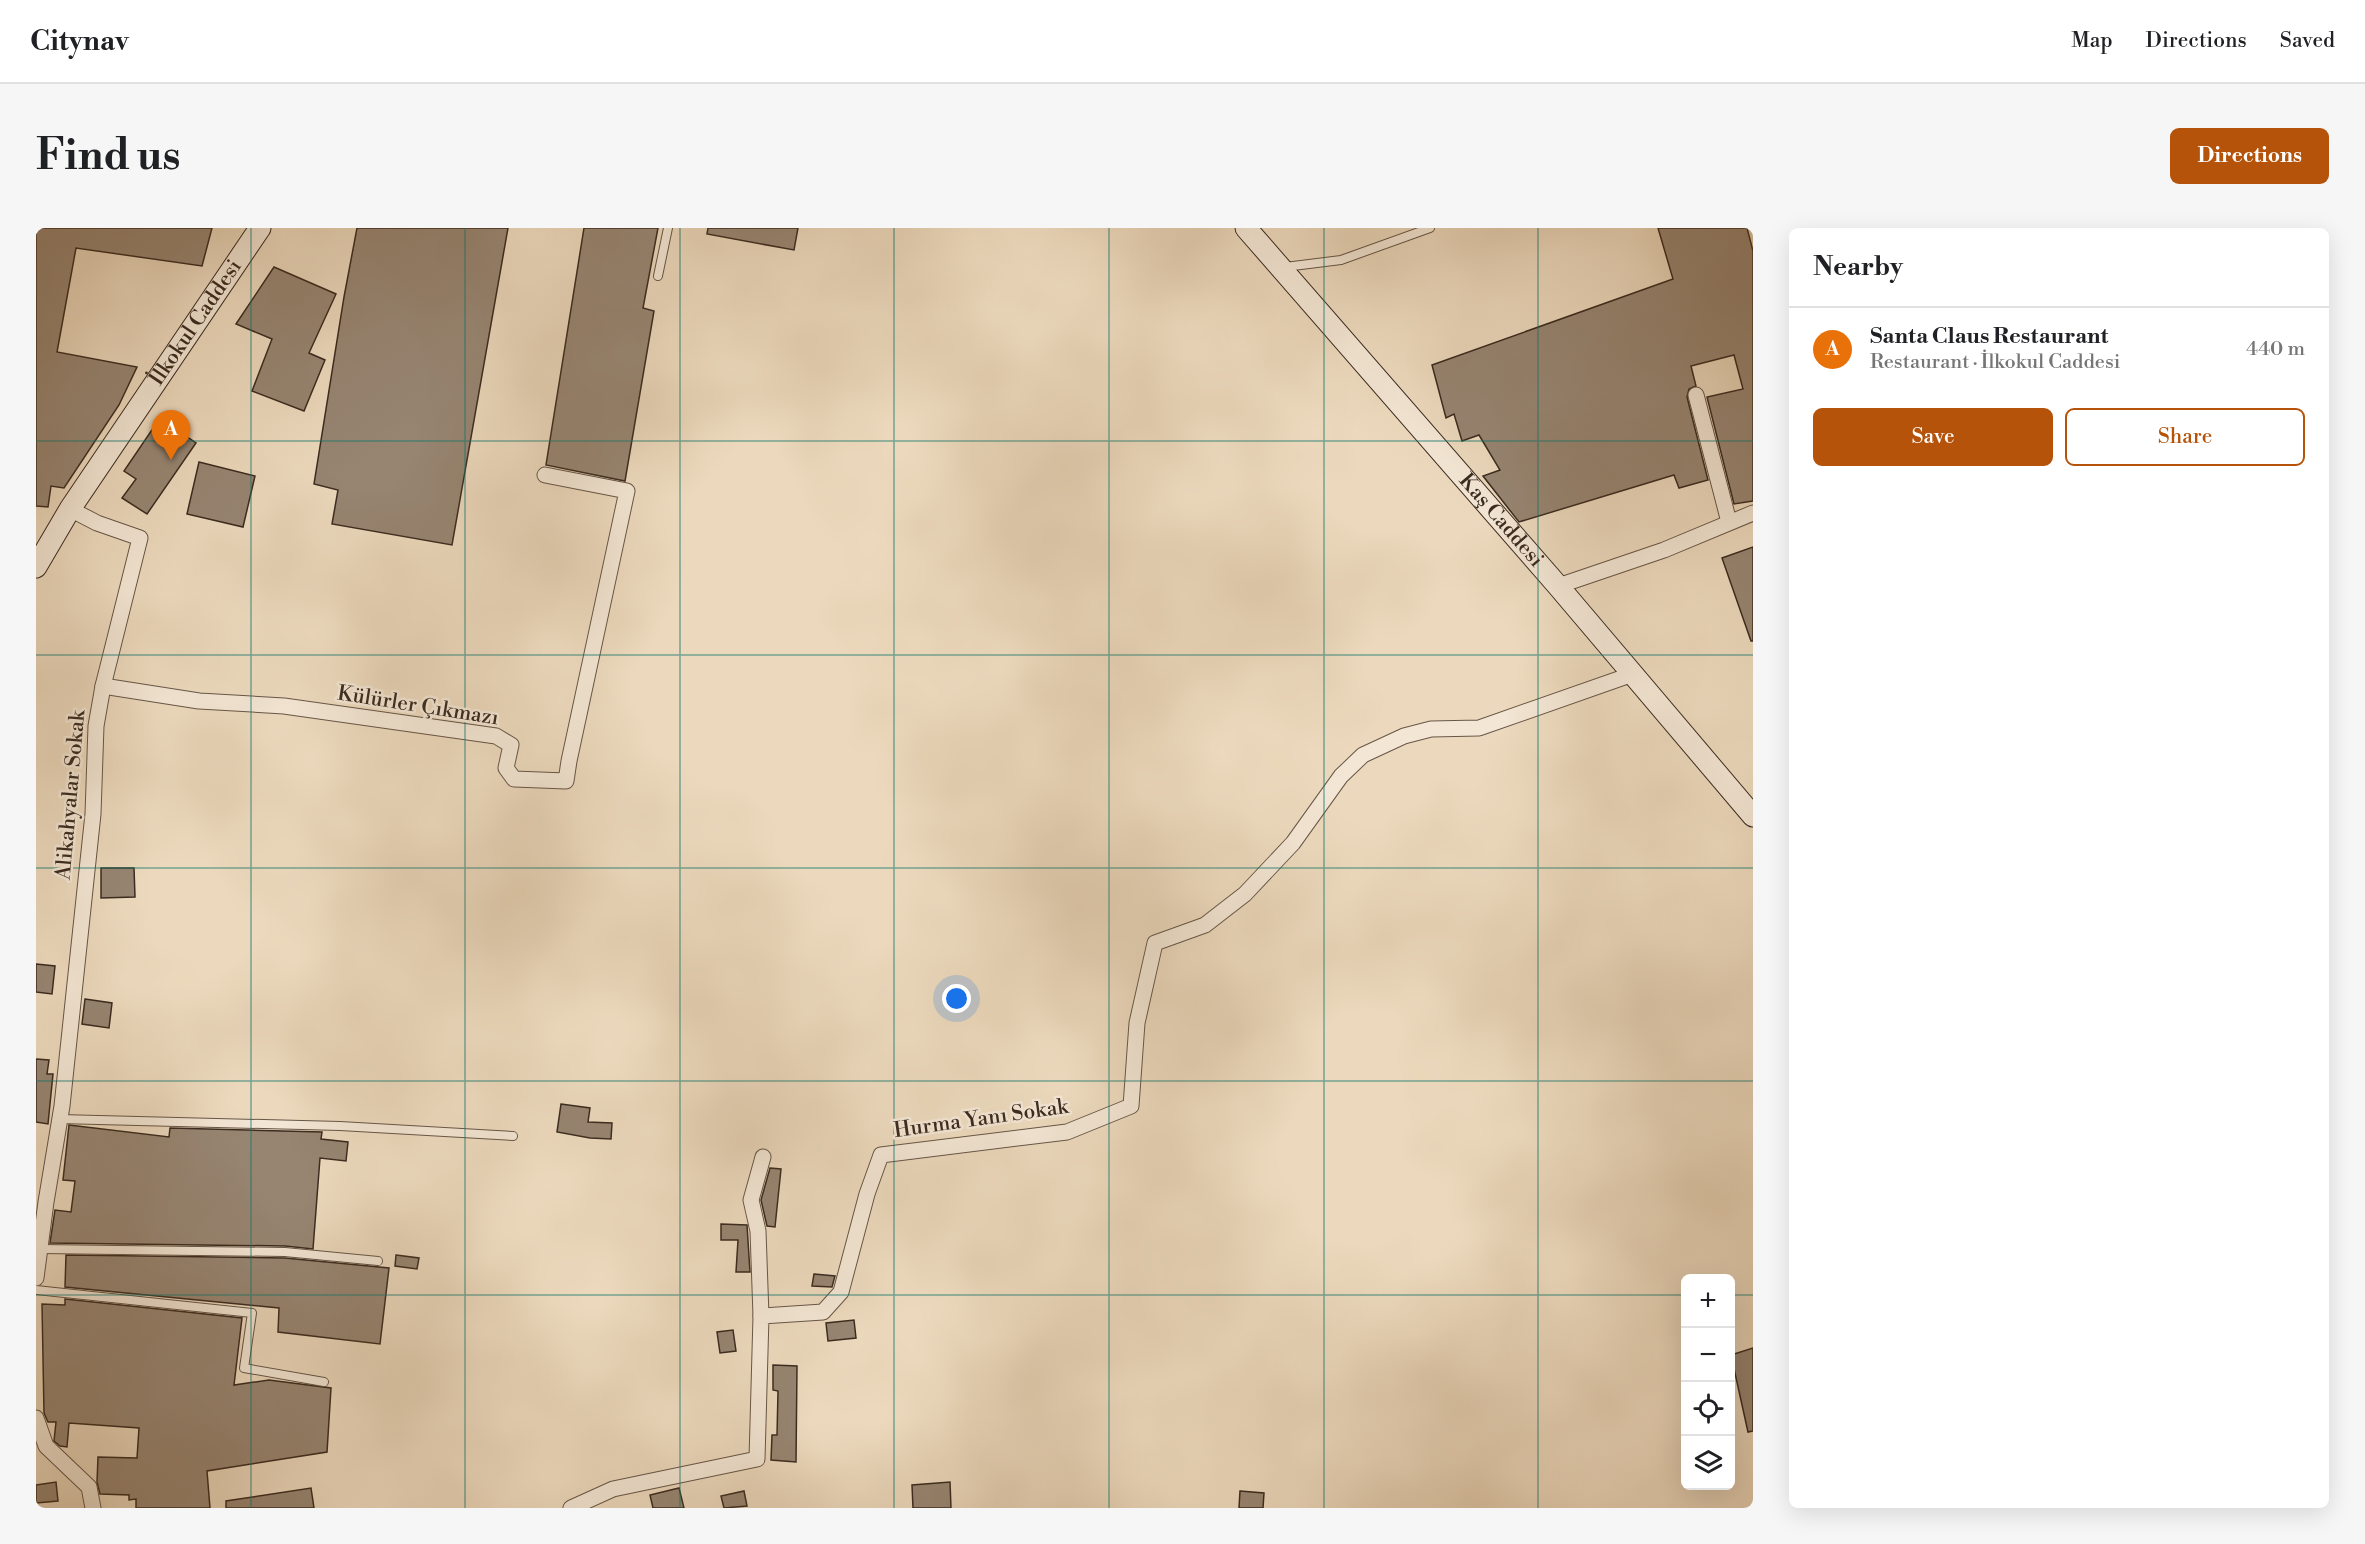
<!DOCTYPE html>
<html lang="en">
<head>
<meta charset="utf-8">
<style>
  :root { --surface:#fff; --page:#f6f6f6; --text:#202124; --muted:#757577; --line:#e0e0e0; --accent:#b45309 }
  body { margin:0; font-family:"Libre Bodoni",serif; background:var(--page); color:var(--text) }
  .controls { position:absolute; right:18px; bottom:18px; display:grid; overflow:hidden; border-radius:9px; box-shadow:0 6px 24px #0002 }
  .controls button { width:54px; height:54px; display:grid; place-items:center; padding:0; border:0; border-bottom:2px solid var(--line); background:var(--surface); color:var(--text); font:30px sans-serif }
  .you { position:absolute; left:921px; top:771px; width:21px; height:21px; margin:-15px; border:4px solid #fff; border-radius:50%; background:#1a73e8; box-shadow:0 0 0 9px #1a73e833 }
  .badge { display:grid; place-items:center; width:39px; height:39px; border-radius:50%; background:var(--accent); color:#fff; font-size:20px; font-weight:700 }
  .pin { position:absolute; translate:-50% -50px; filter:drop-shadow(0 2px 3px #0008) }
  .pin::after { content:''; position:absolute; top:32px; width:21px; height:18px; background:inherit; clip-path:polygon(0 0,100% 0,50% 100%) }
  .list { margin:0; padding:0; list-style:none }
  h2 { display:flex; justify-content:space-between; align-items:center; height:78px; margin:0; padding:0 24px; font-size:26px }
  h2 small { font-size:20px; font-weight:400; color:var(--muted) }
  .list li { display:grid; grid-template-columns:39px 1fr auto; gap:18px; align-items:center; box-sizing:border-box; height:84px; padding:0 24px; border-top:2px solid var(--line) }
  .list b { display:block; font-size:22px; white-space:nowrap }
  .list p { margin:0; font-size:20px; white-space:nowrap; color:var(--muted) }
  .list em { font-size:20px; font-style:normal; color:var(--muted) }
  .actions { display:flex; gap:12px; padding:18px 24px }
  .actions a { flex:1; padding:14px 0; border:2px solid var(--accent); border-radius:9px; text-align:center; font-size:21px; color:var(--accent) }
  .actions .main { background:var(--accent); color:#fff }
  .icon { flex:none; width:33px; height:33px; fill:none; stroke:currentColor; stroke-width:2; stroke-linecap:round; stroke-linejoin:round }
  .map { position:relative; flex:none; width:1717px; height:1280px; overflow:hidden; border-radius:9px }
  header { display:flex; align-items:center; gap:36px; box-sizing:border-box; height:84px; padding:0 30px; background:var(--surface); border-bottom:2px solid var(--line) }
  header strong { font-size:28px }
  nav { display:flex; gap:33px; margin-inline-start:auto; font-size:21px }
  .intro { display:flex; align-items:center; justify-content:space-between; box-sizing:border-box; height:144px; padding:0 36px }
  h1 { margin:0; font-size:42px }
  .button { padding:15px 27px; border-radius:9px; background:var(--accent); color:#fff; font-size:21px; font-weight:700 }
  main { display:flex; gap:36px; padding:0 36px }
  aside { flex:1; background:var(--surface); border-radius:9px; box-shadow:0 6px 24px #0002 }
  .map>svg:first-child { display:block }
  .building { fill:#978572; stroke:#3b2b20; stroke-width:1.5 }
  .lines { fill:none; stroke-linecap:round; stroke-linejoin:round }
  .lane-casing { stroke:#675647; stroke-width:10 }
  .street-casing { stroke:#675647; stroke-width:17 }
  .secondary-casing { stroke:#3b2b20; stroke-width:23 }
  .lane { stroke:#f3e6d4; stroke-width:8 }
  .street { stroke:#f3e6d4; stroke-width:15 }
  .secondary { stroke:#f3e6d4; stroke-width:21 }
  .grid { fill:none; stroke:#0f766e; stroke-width:1.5; stroke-opacity:0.55 }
  .labels { text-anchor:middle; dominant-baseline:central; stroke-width:5; stroke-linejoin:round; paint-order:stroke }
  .street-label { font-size:21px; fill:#3b2b20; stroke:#f3e6d4 }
</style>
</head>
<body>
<header>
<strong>Citynav</strong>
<nav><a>Map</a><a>Directions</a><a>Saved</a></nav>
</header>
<div class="intro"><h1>Find us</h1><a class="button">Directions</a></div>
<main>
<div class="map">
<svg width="1717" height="1280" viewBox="0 0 1717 1280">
  <rect width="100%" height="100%" fill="#ecd9bd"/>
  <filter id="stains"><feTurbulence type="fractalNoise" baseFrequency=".00333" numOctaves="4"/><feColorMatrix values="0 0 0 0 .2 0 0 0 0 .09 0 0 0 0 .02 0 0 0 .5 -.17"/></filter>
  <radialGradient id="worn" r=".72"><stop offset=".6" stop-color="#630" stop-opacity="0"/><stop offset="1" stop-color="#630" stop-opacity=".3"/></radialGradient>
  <!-- building -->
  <g class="building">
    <polygon points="0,0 176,0 166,38 40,20 21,124 101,139 83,177 28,260 15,258 12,279 0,278"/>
    <polygon points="321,0 472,0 416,317 296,296 302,262 278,256 308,69"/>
    <polygon points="548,0 622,0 607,80 618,83 589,253 510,237"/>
    <polygon points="672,0 762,0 758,22 671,6"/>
    <polygon points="1622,0 1711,0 1717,23 1717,273 1698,276 1671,169 1707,161 1698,127 1655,138 1660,158 1653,161 1651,169 1672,252 1643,260 1638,247 1483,294 1447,248 1464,242 1443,207 1426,213 1418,186 1410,190 1396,137 1637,51"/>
    <polygon points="238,39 300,66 273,125 289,132 268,183 216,163 236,111 200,96"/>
    <polygon points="124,190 160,215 111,286 86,270 100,251 88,243"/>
    <polygon points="163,234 219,248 207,299 151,286"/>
    <polygon points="1717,319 1717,413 1715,413 1686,330"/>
    <polygon points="65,640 98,640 99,669 65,670"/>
    <polygon points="0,736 19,738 16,766 0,764"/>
    <polygon points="49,771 76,775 73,800 46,796"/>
    <polygon points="0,831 13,832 11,846 17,846 12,896 0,894"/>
    <polygon points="525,876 554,880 552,894 576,895 575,911 554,910 521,904"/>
    <polygon points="33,897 133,909 134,900 286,904 285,911 312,914 310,933 284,930 277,1021 249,1018 14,1015 19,982 35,984 39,953 27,952"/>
    <polygon points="734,940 745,941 739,999 731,998 725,972"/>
    <polygon points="685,996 711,997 714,1044 700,1044 702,1012 685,1012"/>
    <polygon points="30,1027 249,1030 353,1040 344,1116 242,1104 243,1080 29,1059"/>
    <polygon points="360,1027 383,1030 381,1041 359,1038"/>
    <polygon points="778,1046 799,1048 796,1059 776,1058"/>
    <polygon points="29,1071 206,1090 198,1157 233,1152 295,1160 291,1224 171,1243 174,1280 100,1280 100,1271 93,1272 93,1267 64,1266 61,1254 62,1229 101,1230 103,1200 33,1195 31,1219 24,1218 18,1213 20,1194 12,1194 8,1185 6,1076 29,1077"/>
    <polygon points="818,1092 820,1110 792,1113 790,1095"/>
    <polygon points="697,1102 700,1123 684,1125 681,1104"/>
    <polygon points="1717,1120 1717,1203 1712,1204 1695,1127"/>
    <polygon points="737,1137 761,1138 760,1234 735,1232 736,1207 741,1207 742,1163 737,1162"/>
    <polygon points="20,1254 22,1273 0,1275 0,1257"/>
    <polygon points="914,1254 915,1280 877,1280 876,1257"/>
    <polygon points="275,1260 278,1280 190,1280 190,1273"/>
    <polygon points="643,1260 648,1280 617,1280 614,1267"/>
    <polygon points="708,1263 711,1278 688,1280 685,1268"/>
    <polygon points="1204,1263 1228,1265 1227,1280 1203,1280"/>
  </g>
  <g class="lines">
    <defs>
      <g id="lane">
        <polyline points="1249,39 1305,32 1394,0"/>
        <polyline points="622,48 632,0"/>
        <polyline points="23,891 304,898 477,908"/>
        <polyline points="4,1021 249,1024 342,1033"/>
        <polyline points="0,1062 216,1085 208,1140 288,1154"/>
      </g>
      <g id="street">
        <polyline points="1660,167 1693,294"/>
        <polyline points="1522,358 1628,322 1717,285"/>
        <polyline points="67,458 163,473 248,478 460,508 475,517 470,540 478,551 530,553 533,533 591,263 509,247"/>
        <polyline points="0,1050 10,974 26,878 57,586 60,498 67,458 104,310 61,295 34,281"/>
        <polyline points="725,1088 722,1003 715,972 727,929"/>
        <polyline points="0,1190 10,1218 53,1259 57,1280"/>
        <polyline points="535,1280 577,1261 721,1231 725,1088 787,1084 805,1064 831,966 845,927 1031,904 1095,878 1101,795 1119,715 1169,697 1209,666 1257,615 1305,548 1327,527 1368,508 1395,501 1443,500 1597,446"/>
      </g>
      <g id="secondary">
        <path id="s1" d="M1210,0L1522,358L1717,588"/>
        <path id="s2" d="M0,339L34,281L224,0"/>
      </g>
    </defs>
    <!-- lane casing -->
    <use href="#lane" class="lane-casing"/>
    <!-- street casing -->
    <use href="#street" class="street-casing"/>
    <!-- secondary casing -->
    <use href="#secondary" class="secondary-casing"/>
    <!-- lane -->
    <use href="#lane" class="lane"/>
    <!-- street -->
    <use href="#street" class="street"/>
    <!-- secondary -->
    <use href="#secondary" class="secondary"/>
  </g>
  <!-- grid -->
  <path class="grid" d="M215,0V1280M429,0V1280M644,0V1280M858,0V1280M1073,0V1280M1288,0V1280M1502,0V1280M0,213H1717M0,427H1717M0,640H1717M0,853H1717M0,1067H1650M1694,1067H1717"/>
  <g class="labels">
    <!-- street labels -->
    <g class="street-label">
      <text stroke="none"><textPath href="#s2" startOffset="292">İlkokul Caddesi</textPath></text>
      <text stroke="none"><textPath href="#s1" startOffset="388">Kaş Caddesi</textPath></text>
      <text transform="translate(382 478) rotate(9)">Külürler Çıkmazı</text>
      <text transform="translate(35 567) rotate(-85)">Alikahyalar Sokak</text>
      <text transform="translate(945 891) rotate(-8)">Hurma Yanı Sokak</text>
    </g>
  </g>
  <rect width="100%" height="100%" filter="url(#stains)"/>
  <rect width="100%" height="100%" fill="url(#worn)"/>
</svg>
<div class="controls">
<button>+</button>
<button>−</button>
<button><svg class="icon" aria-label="locate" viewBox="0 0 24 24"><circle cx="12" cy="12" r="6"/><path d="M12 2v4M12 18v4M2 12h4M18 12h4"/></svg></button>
<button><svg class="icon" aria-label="layers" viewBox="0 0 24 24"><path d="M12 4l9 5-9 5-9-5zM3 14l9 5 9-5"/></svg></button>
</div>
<div class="you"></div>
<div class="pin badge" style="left:135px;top:232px;background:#e8710a">A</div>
</div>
<aside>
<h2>Nearby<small></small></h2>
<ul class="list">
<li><span class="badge" style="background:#e8710a">A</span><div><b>Santa Claus Restaurant</b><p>Restaurant · İlkokul Caddesi</p></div><em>440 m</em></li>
</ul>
<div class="actions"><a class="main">Save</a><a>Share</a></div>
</aside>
</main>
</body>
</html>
